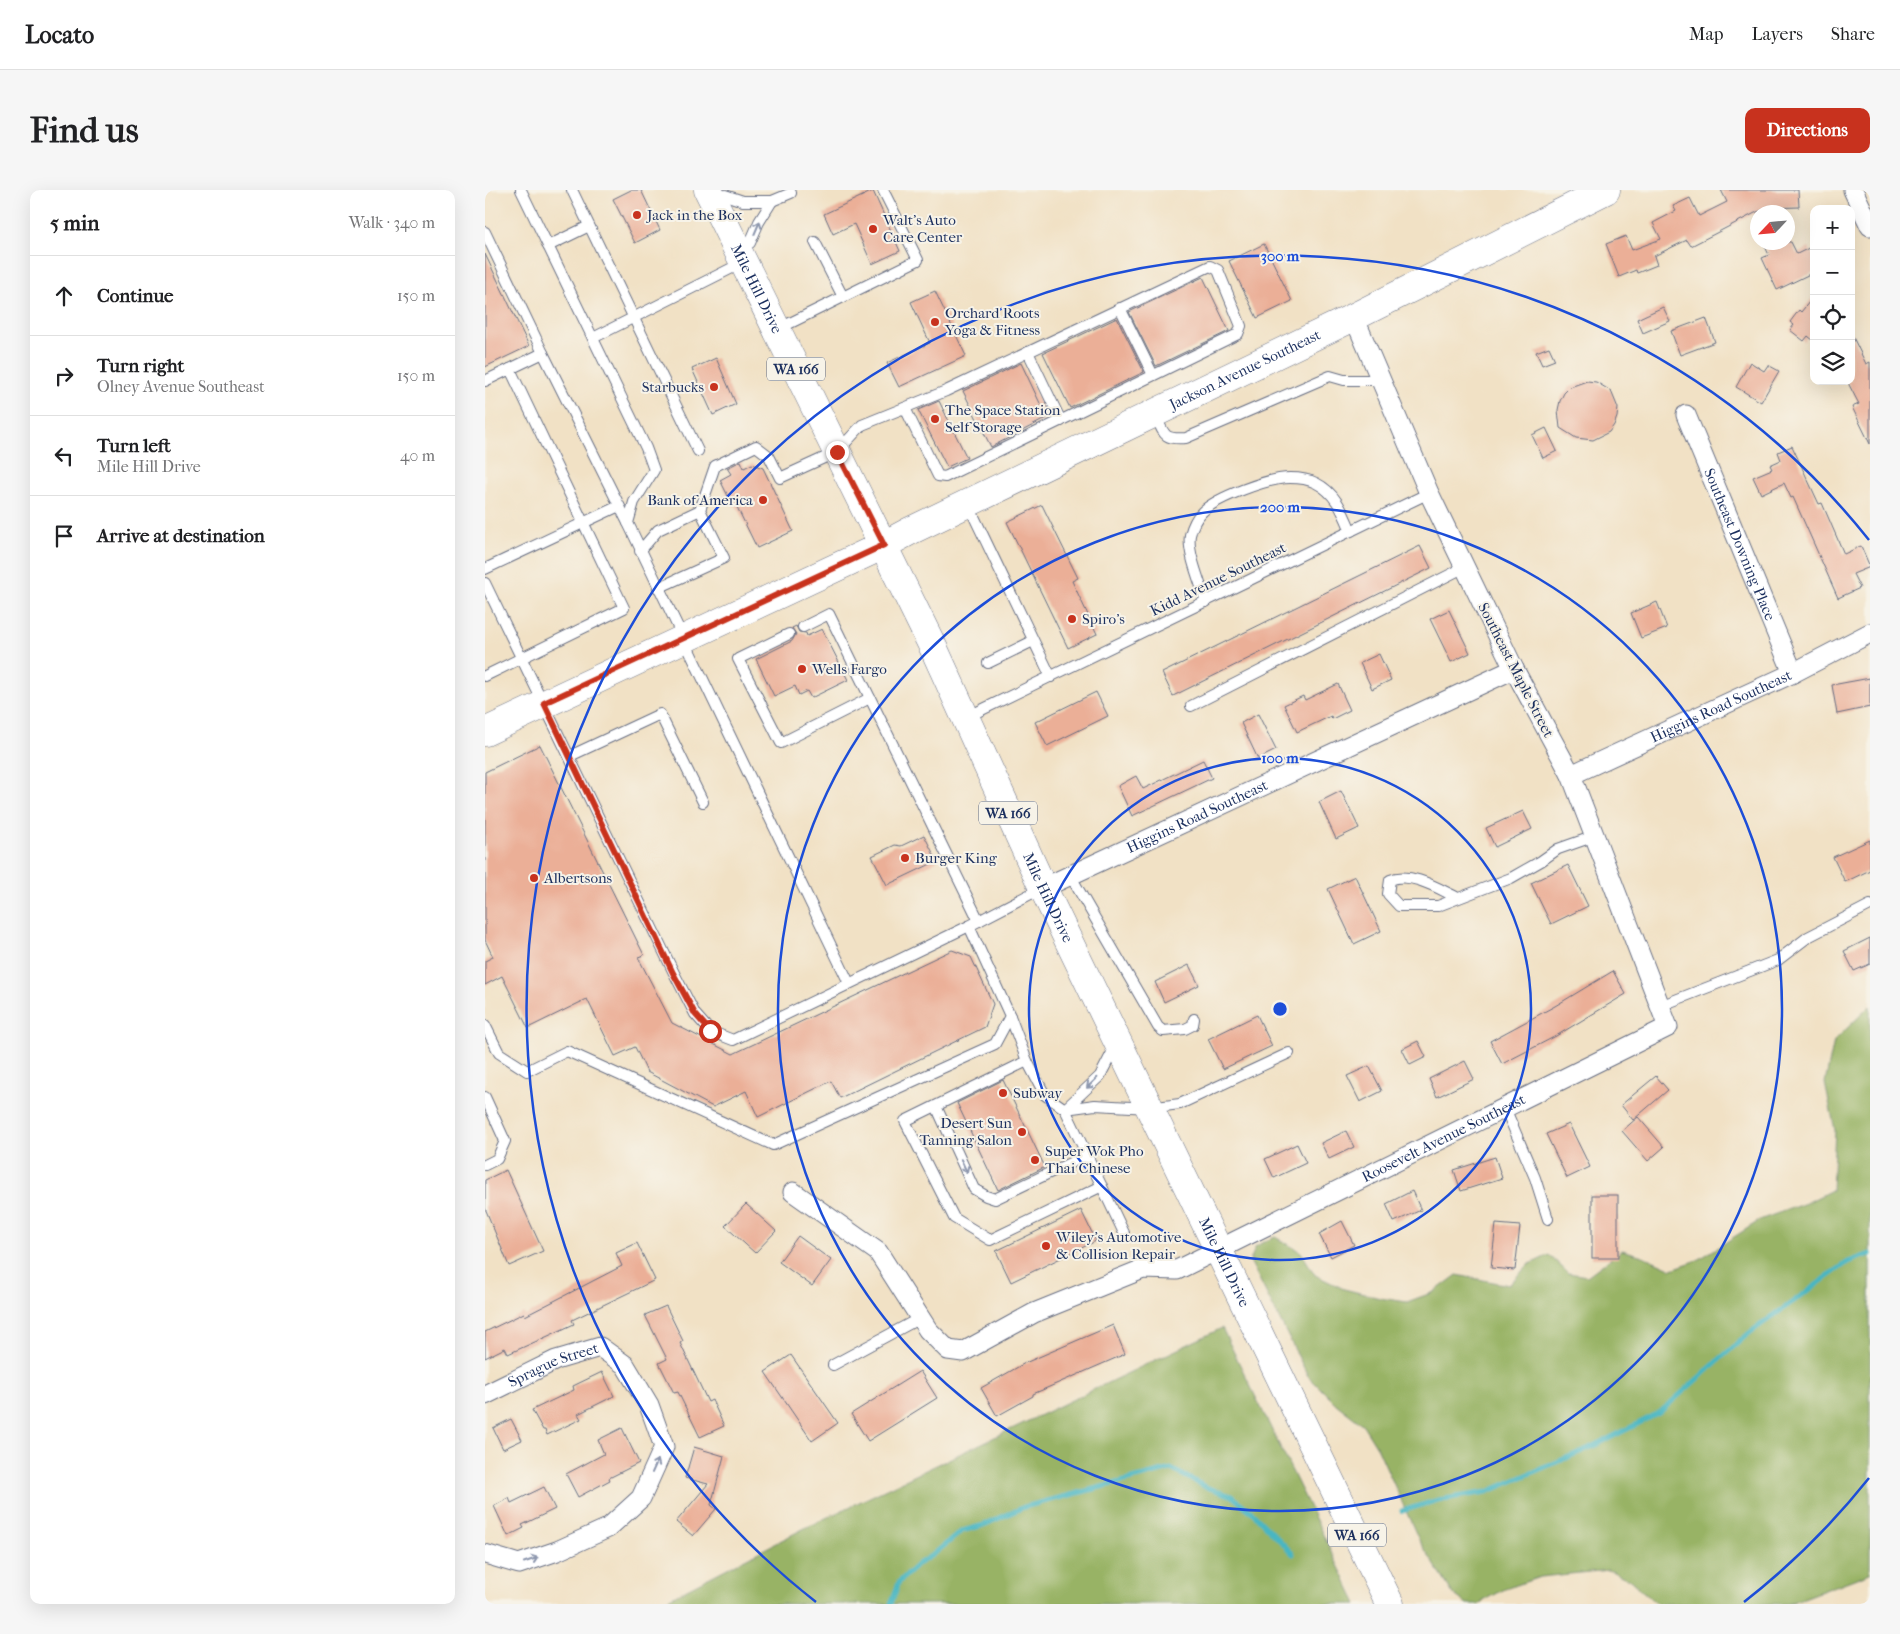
<!DOCTYPE html>
<html lang="en">
<head>
<meta charset="utf-8">
<style>
  :root { --surface:#fff; --page:#f6f6f6; --text:#202124; --muted:#757577; --line:#e0e0e0; --accent:#c8321e }
  body { margin:0; font-family:"IM FELL French Canon",serif; background:var(--page); color:var(--text) }
  .controls { position:absolute; right:15px; top:15px; display:grid; overflow:hidden; border-radius:10px; box-shadow:0 5px 20px #0002 }
  .controls button { width:45px; height:45px; display:grid; place-items:center; padding:0; border:0; border-bottom:1px solid var(--line); background:var(--surface); color:var(--text); font:25px sans-serif }
  .compass { position:absolute; left:1265px; top:15px; width:45px; height:45px; border-radius:50%; background:var(--surface); box-shadow:0 5px 20px #0002; rotate:244deg }
  .stop { position:absolute; width:15px; height:15px; margin:-11px; border:4px solid #c8321e; border-radius:50%; background:#fff }
  .stop.end { background:#c8321e; border-color:#fff; box-shadow:0 1px 5px #0008 }
  .list { margin:0; padding:0; list-style:none }
  h2 { display:flex; justify-content:space-between; align-items:center; height:65px; margin:0; padding:0 20px; font-size:21px }
  h2 small { font-size:16px; font-weight:400; color:var(--muted) }
  .list li { display:grid; grid-template-columns:32px 1fr auto; gap:15px; align-items:center; box-sizing:border-box; height:80px; padding:0 20px; border-top:1px solid var(--line) }
  .list b { display:block; font-size:19px; white-space:nowrap }
  .list p { margin:0; font-size:16px; white-space:nowrap; color:var(--muted) }
  .list em { font-size:16px; font-style:normal; color:var(--muted) }
  .icon { flex:none; width:28px; height:28px; fill:none; stroke:currentColor; stroke-width:2; stroke-linecap:round; stroke-linejoin:round }
  .map { position:relative; flex:none; width:1385px; height:1414px; overflow:hidden; border-radius:10px }
  header { display:flex; align-items:center; gap:30px; box-sizing:border-box; height:70px; padding:0 25px; background:var(--surface); border-bottom:1px solid var(--line) }
  header strong { font-size:24px }
  nav { display:flex; gap:28px; margin-inline-start:auto; font-size:18px }
  .intro { display:flex; align-items:center; justify-content:space-between; box-sizing:border-box; height:120px; padding:0 30px }
  h1 { margin:0; font-size:35px }
  .button { padding:12px 22px; border-radius:10px; background:var(--accent); color:#fff; font-size:18px; font-weight:700 }
  main { display:flex; gap:30px; padding:0 30px }
  aside { flex:1; background:var(--surface); border-radius:10px; box-shadow:0 5px 20px #0002 }
  .map>svg:first-child { display:block }
  .forest { fill:#98b365; stroke:#5a7162 }
  .lines { fill:none; stroke-linecap:round; stroke-linejoin:round }
  .stream { stroke:#48b6c2; stroke-width:5 }
  .building { fill:#ebaf97 }
  .lane-casing { stroke:#666d82; stroke-width:12 }
  .street-casing { stroke:#666d82; stroke-width:21 }
  .secondary-casing { stroke:#666d82; stroke-width:29 }
  .primary-casing { stroke:#666d82; stroke-width:29 }
  .lane { stroke:#fff; stroke-width:10 }
  .street { stroke:#fff; stroke-width:19 }
  .secondary { stroke:#fff; stroke-width:28 }
  .primary { stroke:#fff; stroke-width:28 }
  .oneway { stroke:#8d97ae }
  .route { stroke:#c8321e; stroke-width:6 }
  .ring { fill:none; stroke:#1d4ed8; stroke-width:2.5 }
  .poi-dot { fill:#c8321e; stroke:#f7f3e8; stroke-width:2 }
  .labels { text-anchor:middle; dominant-baseline:central; stroke-width:4; stroke-linejoin:round; paint-order:stroke }
  .shield { fill:#f7f3e8; stroke:#5d6a87; stroke-width:1 }
  .shield-label { font-size:14px; font-weight:bold; fill:#1b2f5e }
  .poi-label { font-size:15px; fill:#1b2f5e; stroke:#f7f3e8; text-anchor:start }
  .street-label { font-size:15px; fill:#1b2f5e; stroke:#f7f3e8 }
  .centre { fill:#1d4ed8; stroke:#f7f3e8; stroke-width:2.5 }
  .ring-label { font-size:15px; text-anchor:middle; font-weight:bold; fill:#1d4ed8; stroke:#f7f3e8; stroke-width:4; stroke-linejoin:round; paint-order:stroke }
</style>
</head>
<body>
<header>
<strong>Locato</strong>
<nav><a>Map</a><a>Layers</a><a>Share</a></nav>
</header>
<div class="intro"><h1>Find us</h1><a class="button">Directions</a></div>
<main>
<aside>
<h2>5 min<small>Walk · 340 m</small></h2>
<ul class="list">
<li><svg class="icon" aria-label="ahead" viewBox="0 0 24 24"><path d="M12 20V5M6 11l6-6 6 6"/></svg><div><b>Continue</b></div><em>150 m</em></li>
<li><svg class="icon" aria-label="right" viewBox="0 0 24 24"><path d="M7 20v-9h11M14 6l5 5-5 5"/></svg><div><b>Turn right</b><p>Olney Avenue Southeast</p></div><em>150 m</em></li>
<li><svg class="icon" aria-label="left" viewBox="0 0 24 24"><path d="M17 20v-9H6M10 6l-5 5 5 5"/></svg><div><b>Turn left</b><p>Mile Hill Drive</p></div><em>40 m</em></li>
<li><svg class="icon" aria-label="arrive" viewBox="0 0 24 24"><path d="M6 21V4h12l-3 4 3 4H6"/></svg><div><b>Arrive at destination</b></div></li>
</ul>
</aside>
<div class="map">
<svg width="1385" height="1414" viewBox="0 0 1385 1414">
  <rect width="100%" height="100%" fill="#f7f3e8"/>
  <filter id="ink" filterUnits="userSpaceOnUse"><feTurbulence type="fractalNoise" baseFrequency=".02" numOctaves="2"/><feDisplacementMap in="SourceGraphic" scale="10" xChannelSelector="R" yChannelSelector="G"/><feConvolveMatrix kernelMatrix="1 2 1 2 8 2 1 2 1" color-interpolation-filters="sRGB"/></filter>
  <filter id="wash" filterUnits="userSpaceOnUse"><feTurbulence type="fractalNoise" baseFrequency=".0096" numOctaves="4" result="noise"/><feDisplacementMap in="SourceGraphic" scale="20" xChannelSelector="R" yChannelSelector="G"/><feGaussianBlur stdDeviation="1.12" result="paint"/><feColorMatrix in="noise" values="0 0 0 0 0 0 0 0 0 0 0 0 0 0 0 0 0 1.4 0 .05"/><feComposite in="paint" operator="in"/></filter>
  <g filter="url(#wash)">
    <rect width="100%" height="100%" fill="#f1e1c5"/>
    <!-- forest -->
    <g class="forest">
      <polygon points="1385,816 1385,1383 1303,1414 1172,1414 1145,1390 1124,1380 1055,1387 1020,1399 993,1414 982,1414 968,1404 934,1350 893,1259 878,1235 851,1214 823,1186 765,1071 771,1056 790,1047 816,1062 830,1085 859,1099 895,1108 922,1112 949,1102 972,1085 1024,1095 1043,1075 1064,1065 1083,1083 1102,1086 1137,1060 1158,1066 1187,1079 1213,1070 1277,1029 1321,1013 1347,1000 1350,940 1340,893 1349,851"/>
      <polygon points="737,1138 872,1414 173,1414 318,1339"/>
    </g>
    <g class="lines">
      <!-- stream -->
      <g class="stream">
        <polyline points="917,1321 953,1310 1002,1302 1109,1256 1174,1223 1263,1144 1363,1072 1385,1064"/>
        <polyline points="406,1414 414,1392 433,1374 450,1363 477,1341 499,1335 539,1317 686,1279 721,1297 747,1306 767,1322 808,1364"/>
      </g>
    </g>
    <g id="blocks">
      <!-- building -->
      <g class="building">
        <polygon points="146,0 156,0 175,40 150,53 128,9"/>
        <polygon points="1236,0 1313,0 1314,17 1284,18 1272,22 1206,56 1202,50 1169,66 1172,75 1152,83 1151,80 1134,87 1121,54 1141,46 1147,60 1176,49 1168,33 1191,21 1188,16 1205,8 1214,26 1242,12"/>
        <polygon points="388,1 415,61 387,74 369,34 348,44 339,24"/>
        <polygon points="1278,52 1306,52 1312,64 1324,58 1329,67 1329,82 1292,100 1277,68 1284,65"/>
        <polygon points="779,54 807,111 772,128 744,71"/>
        <polygon points="0,64 44,156 0,177"/>
        <polygon points="718,87 744,141 671,176 644,122"/>
        <polygon points="450,101 481,166 414,197 402,173 445,153 426,112"/>
        <polygon points="1329,106 1329,151 1323,146 1319,151 1305,140 1309,135 1305,132 1314,120 1316,122"/>
        <polygon points="1178,117 1185,131 1158,143 1152,129"/>
        <polygon points="632,128 659,182 585,218 558,163"/>
        <polygon points="1221,128 1230,152 1195,165 1186,141"/>
        <polygon points="1366,143 1381,174 1385,172 1385,254 1367,217 1374,214 1362,191 1366,191"/>
        <polygon points="1064,157 1070,170 1057,175 1051,162"/>
        <polygon points="231,168 251,214 228,225 207,179"/>
        <polygon points="1265,172 1279,181 1283,175 1294,181 1276,212 1251,197"/>
        <polygon points="536,173 562,228 506,257 478,201"/>
        <polygon points="1102,191 1111,192 1126,201 1133,218 1132,227 1129,235 1124,242 1108,250 1091,248 1075,238 1073,220 1075,211 1079,203 1085,197"/>
        <polygon points="454,211 482,268 462,277 433,220"/>
        <polygon points="1061,238 1072,261 1058,268 1047,245"/>
        <polygon points="1307,256 1334,314 1337,313 1359,364 1376,356 1385,377 1368,384 1375,398 1353,408 1308,307 1306,308 1299,293 1276,304 1268,287 1287,279 1285,275 1296,270 1293,262"/>
        <polygon points="256,271 259,278 267,274 278,278 308,341 272,358 251,315 248,316 235,290 246,284 242,278"/>
        <polygon points="557,315 593,388 587,391 612,444 583,458 522,332"/>
        <polygon points="935,356 946,378 688,506 677,483"/>
        <polygon points="1172,412 1182,438 1156,448 1146,423"/>
        <polygon points="964,420 985,463 966,472 945,429"/>
        <polygon points="311,436 314,442 321,443 322,446 337,439 363,490 326,508 322,501 314,505 310,496 289,506 271,469 307,451 311,444 307,438"/>
        <polygon points="894,464 906,490 887,499 875,473"/>
        <polygon points="1385,488 1385,517 1352,524 1347,495"/>
        <polygon points="853,494 865,520 847,529 846,526 812,542 799,515 818,506 820,510"/>
        <polygon points="611,502 623,526 562,556 550,532"/>
        <polygon points="773,524 791,560 773,569 756,533"/>
        <polygon points="55,555 159,765 153,767 187,833 248,864 467,760 486,767 508,814 500,837 355,908 346,891 273,927 261,901 228,917 162,882 150,857 130,866 102,809 43,838 17,786 0,795 0,771 8,767 0,750 0,582"/>
        <polygon points="718,570 727,588 647,626 633,596 651,586 658,599"/>
        <polygon points="856,601 874,638 851,649 834,612"/>
        <polygon points="1038,621 1047,639 1010,657 1001,638"/>
        <polygon points="439,645 452,671 402,695 387,666 410,655 416,656"/>
        <polygon points="1385,650 1385,680 1360,692 1348,667"/>
        <polygon points="1083,675 1103,716 1066,734 1046,693"/>
        <polygon points="870,686 896,741 869,754 843,699"/>
        <polygon points="1385,748 1385,774 1369,781 1359,761"/>
        <polygon points="704,775 714,795 679,812 670,792"/>
        <polygon points="1128,781 1141,804 1071,846 1017,874 1005,851 1070,816"/>
        <polygon points="772,825 787,856 738,879 723,849"/>
        <polygon points="933,851 941,867 925,875 917,859"/>
        <polygon points="980,871 989,889 952,907 944,889"/>
        <polygon points="884,876 897,901 875,912 862,886"/>
        <polygon points="1171,886 1183,900 1148,930 1136,915"/>
        <polygon points="518,890 560,977 513,1000 472,913"/>
        <polygon points="1153,927 1179,957 1163,971 1137,941"/>
        <polygon points="1084,934 1105,977 1082,988 1061,944"/>
        <polygon points="861,941 869,957 844,969 836,953"/>
        <polygon points="812,954 821,973 789,988 780,969"/>
        <polygon points="1010,967 1017,988 976,1001 969,980"/>
        <polygon points="21,980 58,1061 24,1076 0,1018 0,990"/>
        <polygon points="927,1001 936,1020 909,1032 901,1014"/>
        <rect x="1107" y="1005" width="26" height="63"/>
        <polygon points="261,1014 291,1041 270,1063 240,1036"/>
        <polygon points="596,1020 611,1051 526,1092 511,1061"/>
        <polygon points="857,1031 869,1055 846,1067 834,1044"/>
        <polygon points="1011,1034 1035,1036 1030,1080 1006,1078"/>
        <polygon points="313,1046 346,1070 327,1096 294,1072"/>
        <polygon points="152,1053 170,1090 87,1130 89,1134 61,1147 23,1164 20,1158 0,1168 0,1142 39,1123 40,1126 137,1076 131,1063"/>
        <polygon points="181,1116 198,1151 195,1153 223,1212 227,1210 239,1236 215,1247 193,1202 189,1203 174,1173 182,1169 160,1125"/>
        <polygon points="628,1135 640,1164 548,1204 548,1206 512,1226 496,1198 540,1173"/>
        <polygon points="306,1165 353,1233 327,1251 280,1182"/>
        <polygon points="435,1181 452,1208 383,1251 366,1224"/>
        <polygon points="117,1182 129,1206 93,1224 96,1229 62,1245 60,1240 58,1240 47,1220 89,1200 88,1196"/>
        <polygon points="26,1229 37,1250 18,1259 8,1238"/>
        <polygon points="137,1238 154,1273 124,1288 125,1290 93,1307 81,1284 119,1264 113,1250"/>
        <polygon points="209,1257 239,1266 226,1315 231,1319 208,1346 191,1332 223,1294 200,1288"/>
        <polygon points="59,1297 70,1319 37,1335 39,1338 23,1346 9,1316 24,1308 26,1313"/>
      </g>
    </g>
  </g>
  <g filter="url(#ink)">
    <use href="#blocks" fill-opacity="0" stroke="#666d82" stroke-width="1"/>
    <g class="lines">
      <defs>
        <g id="lane">
          <polyline points="36,0 161,258 169,280 149,312 143,333 364,793"/>
          <polyline points="87,0 213,261"/>
          <polyline points="228,10 240,5 258,11 287,11 306,3"/>
          <polyline points="0,42 58,163"/>
          <polyline points="330,52 358,107"/>
          <polyline points="63,56 104,36"/>
          <polyline points="253,59 265,53 274,32 287,11"/>
          <polyline points="635,118 668,185"/>
          <polyline points="293,139 433,70 398,0"/>
          <polyline points="108,148 259,72"/>
          <polyline points="543,162 576,231"/>
          <polyline points="25,179 58,163 143,333"/>
          <polyline points="0,191 25,179 139,418 0,486"/>
          <path d="M670,224C679,244 678,250 701,248L845,186L859,190H896"/>
          <polyline points="483,314 566,487"/>
          <polyline points="155,361 173,340 215,320"/>
          <polyline points="0,379 134,316"/>
          <polyline points="0,393 189,783 210,824 225,841 248,850 484,736 557,698"/>
          <polyline points="173,398 239,368 215,320 230,276 271,256 284,266 295,288 352,262 377,235 461,201 725,76 733,80 756,136 753,144 460,287 453,286 420,218"/>
          <path d="M721,412C716,394 702,363 705,345C707,337 711,328 717,322C732,307 784,288 805,288C814,288 823,289 831,293C851,303 858,322 866,341"/>
          <polyline points="318,437 344,424 494,731"/>
          <polyline points="304,444 253,469 296,553 385,508"/>
          <polyline points="503,473 548,451"/>
          <polyline points="706,516 980,377"/>
          <polyline points="482,527 944,303"/>
          <polyline points="85,566 175,524 218,612"/>
          <polyline points="585,685 673,837 678,841 700,839 708,835 709,829"/>
          <path d="M973,708C954,699 926,681 905,690L903,704L914,716H953L1026,688L1056,671L1073,659L1110,646"/>
          <polyline points="1175,816 1293,770 1323,747 1385,715"/>
          <polyline points="525,826 542,871"/>
          <polyline points="0,835 14,863 42,881 82,861 288,955 510,854 525,826 484,736"/>
          <polyline points="631,855 615,886 580,919 610,915 664,918 695,914 804,863"/>
          <polyline points="0,907 20,951 12,969 0,975"/>
          <polyline points="451,916 489,999 501,1006 510,1009 602,965"/>
          <polyline points="1020,918 1050,988 1063,1029"/>
          <polyline points="617,996 505,1050 469,1028 420,931 542,871 560,905 580,919 639,1043"/>
          <polyline points="348,1175 435,1128"/>
        </g>
        <g id="street">
          <polyline points="1368,0 1385,36"/>
          <path id="s1" d="M1201,225L1308,483"/>
          <path id="s2" d="M1086,585L1308,483L1385,443"/>
          <path id="s3" d="M558,698L1029,479"/>
          <path id="s4" d="M308,1002L393,1062L443,1140L463,1160L478,1162L549,1123L658,1079L692,1080L1183,837L1086,585L1029,479L944,303L869,127"/>
          <path id="s5" d="M0,1205L71,1170L115,1157L140,1175L164,1215L179,1257L156,1308L123,1338L72,1361L34,1374L0,1364"/>
        </g>
        <g id="secondary">
          <path id="s6" d="M0,542L399,355L425,341L869,127L1121,0"/>
        </g>
        <g id="primary">
          <path id="s7" d="M223,0L450,461L558,698L905,1414"/>
        </g>
      </defs>
      <!-- lane casing -->
      <use href="#lane" class="lane-casing"/>
      <!-- street casing -->
      <use href="#street" class="street-casing"/>
      <!-- secondary casing -->
      <use href="#secondary" class="secondary-casing"/>
      <!-- primary casing -->
      <use href="#primary" class="primary-casing"/>
      <!-- lane -->
      <use href="#lane" class="lane"/>
      <!-- street -->
      <use href="#street" class="street"/>
      <!-- secondary -->
      <use href="#secondary" class="secondary"/>
      <!-- primary -->
      <use href="#primary" class="primary"/>
    </g>
    <!-- one-way arrows -->
    <defs><path id="oneway-shaft" d="M-6 0H5M1.5-3L5.5 0L1.5 3" fill="none" stroke-width="1.6" stroke-linecap="round" stroke-linejoin="round" transform="scale(1.25)"/></defs>
    <g class="oneway">
      <use href="#oneway-shaft" transform="translate(272 38) rotate(-67)"/>
      <use href="#oneway-shaft" transform="translate(607 893) rotate(136)"/>
      <use href="#oneway-shaft" transform="translate(479 976) rotate(65)"/>
      <use href="#oneway-shaft" transform="translate(170 1276) rotate(-66)"/>
      <use href="#oneway-shaft" transform="translate(46 1370) rotate(-19)"/>
    </g>
  </g>
  <g class="lines" filter="url(#ink)">
    <!-- route -->
    <polyline class="route" points="225,841 210,824 188,783 59,513 399,355 352,262"/>
  </g>
  <!-- distance rings -->
  <g class="ring">
    <circle cx="795" cy="819" r="251"/>
    <circle cx="795" cy="819" r="502"/>
    <path d="M1384 1288A753 753 0 0 1 1259 1412M331 1412A753 753 0 1 1 1384 350"/>
  </g>
  <!-- markers -->
  <g class="poi-dot">
    <circle cx="152" cy="25" r="5"/>
    <circle cx="388" cy="39" r="5"/>
    <circle cx="450" cy="132" r="5"/>
    <circle cx="229" cy="197" r="5"/>
    <circle cx="450" cy="229" r="5"/>
    <circle cx="278" cy="310" r="5"/>
    <circle cx="587" cy="429" r="5"/>
    <circle cx="317" cy="479" r="5"/>
    <circle cx="420" cy="668" r="5"/>
    <circle cx="49" cy="688" r="5"/>
    <circle cx="518" cy="903" r="5"/>
    <circle cx="537" cy="942" r="5"/>
    <circle cx="550" cy="970" r="5"/>
    <circle cx="561" cy="1056" r="5"/>
  </g>
  <g class="labels">
    <!-- shield labels -->
    <g class="shield">
      <rect x="282" y="167.5" width="58" height="23" rx="4"/>
      <rect x="494" y="611.5" width="58" height="23" rx="4"/>
      <rect x="843" y="1333.5" width="58" height="23" rx="4"/>
    </g>
    <g class="shield-label">
      <text x="311" y="179">WA 166</text>
      <text x="523" y="623">WA 166</text>
      <text x="872" y="1345">WA 166</text>
    </g>
    <!-- poi labels -->
    <g class="poi-label">
      <text x="162" y="25">Jack in the Box</text>
      <text x="398" y="30">Walt's Auto<tspan x="398" dy="17">Care Center</tspan></text>
      <text x="460" y="123">Orchard Roots<tspan x="460" dy="17">Yoga &amp; Fitness</tspan></text>
      <text x="219" y="197" text-anchor="end">Starbucks</text>
      <text x="460" y="220">The Space Station<tspan x="460" dy="17">Self Storage</tspan></text>
      <text x="268" y="310" text-anchor="end">Bank of America</text>
      <text x="597" y="429">Spiro's</text>
      <text x="327" y="479">Wells Fargo</text>
      <text x="430" y="668">Burger King</text>
      <text x="59" y="688">Albertsons</text>
      <text x="528" y="903">Subway</text>
      <text x="527" y="933" text-anchor="end">Desert Sun<tspan x="527" dy="17">Tanning Salon</tspan></text>
      <text x="560" y="961">Super Wok Pho<tspan x="560" dy="17">Thai Chinese</tspan></text>
      <text x="571" y="1047">Wiley's Automotive<tspan x="571" dy="17">&amp; Collision Repair</tspan></text>
    </g>
    <!-- street labels -->
    <g class="street-label">
      <text stroke="none"><textPath href="#s7" startOffset="110">Mile Hill Drive</textPath></text>
      <text stroke="none"><textPath href="#s6" startOffset="842">Jackson Avenue Southeast</textPath></text>
      <text stroke="none"><textPath href="#s1" startOffset="140">Southeast Downing Place</textPath></text>
      <text transform="translate(733 389) rotate(-26)">Kidd Avenue Southeast</text>
      <text transform="translate(1031 480) rotate(63)">Southeast Maple Street</text>
      <text stroke="none"><textPath href="#s2" startOffset="165">Higgins Road Southeast</textPath></text>
      <text stroke="none"><textPath href="#s3" startOffset="170">Higgins Road Southeast</textPath></text>
      <text stroke="none"><textPath href="#s7" startOffset="785">Mile Hill Drive</textPath></text>
      <text stroke="none"><textPath href="#s4" startOffset="770">Roosevelt Avenue Southeast</textPath></text>
      <text stroke="none"><textPath href="#s7" startOffset="1190">Mile Hill Drive</textPath></text>
      <text stroke="none"><textPath href="#s5" startOffset="75">Sprague Street</textPath></text>
    </g>
  </g>
  <circle cx="795" cy="819" r="8" class="centre"/>
  <g class="ring-label">
    <text x="795" y="71">300 m</text>
    <text x="795" y="322">200 m</text>
    <text x="795" y="573">100 m</text>
  </g>
</svg>
<div class="controls">
<button>+</button>
<button>−</button>
<button><svg class="icon" aria-label="locate" viewBox="0 0 24 24"><circle cx="12" cy="12" r="6"/><path d="M12 2v4M12 18v4M2 12h4M18 12h4"/></svg></button>
<button><svg class="icon" aria-label="layers" viewBox="0 0 24 24"><path d="M12 4l9 5-9 5-9-5zM3 14l9 5 9-5"/></svg></button>
</div>
<svg class="compass" viewBox="-18 -18 36 36"><path d="M0-13l5 13h-10z" fill="#e53935"/><path d="M0 13l5-13h-10z" fill="#757577"/></svg>
<div class="stop" style="left:225px;top:841px"></div>
<div class="stop end" style="left:352px;top:262px"></div>
</div>
</main>
</body>
</html>
